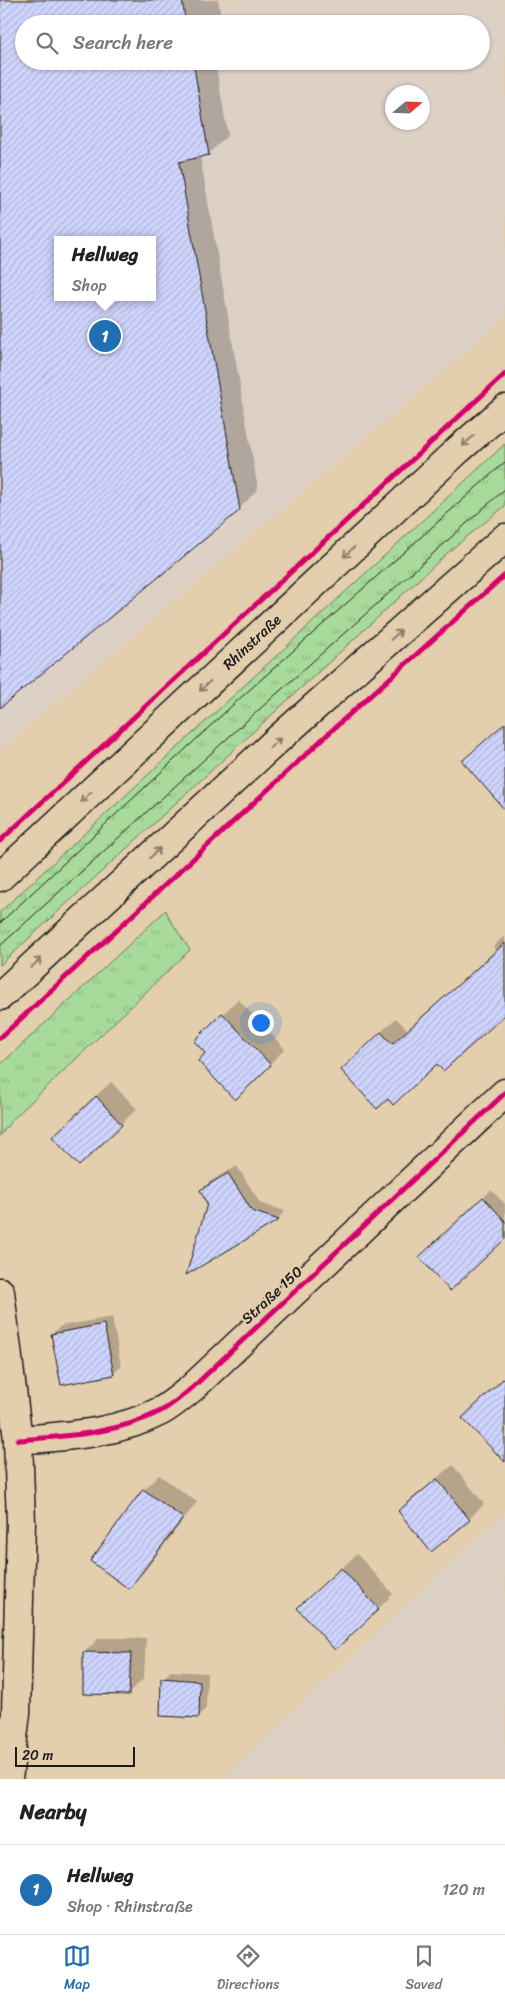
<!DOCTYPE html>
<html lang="en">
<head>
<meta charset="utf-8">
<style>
  :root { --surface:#fff; --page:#f6f6f6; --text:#222; --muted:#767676; --line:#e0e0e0; --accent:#1f6fb2 }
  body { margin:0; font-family:Sriracha,sans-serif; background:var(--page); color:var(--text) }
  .compass { position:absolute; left:385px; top:85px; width:45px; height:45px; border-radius:50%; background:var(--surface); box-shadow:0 1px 4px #0004; rotate:71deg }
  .scale { position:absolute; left:15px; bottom:12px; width:120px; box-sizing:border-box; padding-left:5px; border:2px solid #1c1c1c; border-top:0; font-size:14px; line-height:18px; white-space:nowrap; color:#1c1c1c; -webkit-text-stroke:4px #e3cead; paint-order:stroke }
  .you { position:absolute; left:260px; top:1022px; width:18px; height:18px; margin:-12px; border:4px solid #fff; border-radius:50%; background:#1a73e8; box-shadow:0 0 0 8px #1a73e833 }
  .badge { display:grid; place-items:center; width:32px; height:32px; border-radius:50%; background:var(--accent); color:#fff; font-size:16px; font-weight:700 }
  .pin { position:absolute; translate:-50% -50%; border:2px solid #fff; box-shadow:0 1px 5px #0006 }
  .popup { position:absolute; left:54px; top:236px; width:102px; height:65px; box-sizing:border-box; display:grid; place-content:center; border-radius:0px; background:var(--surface); filter:drop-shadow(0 1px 4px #0005); font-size:16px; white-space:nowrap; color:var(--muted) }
  .popup b { font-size:19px; color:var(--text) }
  .popup::after { content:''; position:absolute; left:50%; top:100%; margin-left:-10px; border:10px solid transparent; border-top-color:var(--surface) }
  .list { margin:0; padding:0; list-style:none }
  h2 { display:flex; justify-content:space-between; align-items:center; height:65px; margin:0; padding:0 20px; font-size:21px }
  h2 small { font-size:16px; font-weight:400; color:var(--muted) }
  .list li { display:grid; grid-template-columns:32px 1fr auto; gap:15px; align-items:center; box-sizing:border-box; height:90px; padding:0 20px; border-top:1px solid var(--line) }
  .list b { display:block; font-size:19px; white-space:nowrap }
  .list p { margin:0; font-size:16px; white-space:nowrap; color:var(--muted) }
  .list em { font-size:16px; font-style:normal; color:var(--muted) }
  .icon { flex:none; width:28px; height:28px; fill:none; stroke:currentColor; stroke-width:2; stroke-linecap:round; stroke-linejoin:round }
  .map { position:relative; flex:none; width:505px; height:1779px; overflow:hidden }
  .search { position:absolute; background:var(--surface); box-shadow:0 1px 4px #0004; left:15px; right:15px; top:15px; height:55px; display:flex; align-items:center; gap:12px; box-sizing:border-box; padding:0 18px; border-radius:28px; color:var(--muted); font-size:19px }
  .sheet { height:155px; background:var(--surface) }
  nav { display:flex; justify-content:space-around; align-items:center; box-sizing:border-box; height:70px; border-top:1px solid var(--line); background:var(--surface); font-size:14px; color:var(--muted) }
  nav a { display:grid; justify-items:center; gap:2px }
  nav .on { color:var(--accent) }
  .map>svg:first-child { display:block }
  .built { fill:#ddd0c5; fill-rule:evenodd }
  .grass { fill:url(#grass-tufts); stroke:#627b5c }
  .shadow { fill:#0003; fill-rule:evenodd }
  .building { fill:url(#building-hatch); stroke:#1c1c1c; fill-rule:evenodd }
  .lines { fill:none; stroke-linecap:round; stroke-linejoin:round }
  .minor-casing { stroke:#1c1c1c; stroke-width:31 }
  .secondary-casing { stroke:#1c1c1c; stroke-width:31 }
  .minor { stroke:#e3cead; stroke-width:28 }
  .secondary { stroke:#e3cead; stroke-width:28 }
  .tram { stroke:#1c1c1c; stroke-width:1 }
  .cycleway-casing { stroke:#e3cead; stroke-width:8 }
  .cycleway { stroke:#d6006c; stroke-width:5 }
  .oneway { stroke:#897e6c }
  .labels { text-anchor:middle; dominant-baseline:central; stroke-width:4; stroke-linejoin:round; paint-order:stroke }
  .street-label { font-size:15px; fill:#1c1c1c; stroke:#e3cead }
</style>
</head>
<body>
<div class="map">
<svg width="505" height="1779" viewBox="0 0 505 1779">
  <defs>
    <pattern id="grass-tufts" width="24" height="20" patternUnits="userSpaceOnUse" patternTransform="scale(1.25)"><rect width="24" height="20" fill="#a7da9b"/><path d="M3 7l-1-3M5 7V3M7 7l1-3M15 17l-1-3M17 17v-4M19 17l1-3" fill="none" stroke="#8fba85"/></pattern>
    <pattern id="building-hatch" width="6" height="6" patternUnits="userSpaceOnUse" patternTransform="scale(1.25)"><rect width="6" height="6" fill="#cfd4fd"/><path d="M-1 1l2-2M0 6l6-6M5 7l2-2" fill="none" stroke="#b1b5d8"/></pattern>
  </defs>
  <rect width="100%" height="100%" fill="#e3cead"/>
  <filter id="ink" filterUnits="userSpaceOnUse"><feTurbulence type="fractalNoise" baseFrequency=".02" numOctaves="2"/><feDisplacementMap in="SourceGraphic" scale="10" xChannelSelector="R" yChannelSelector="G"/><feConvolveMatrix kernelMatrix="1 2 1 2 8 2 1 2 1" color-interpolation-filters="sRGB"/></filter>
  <g filter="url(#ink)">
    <!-- built -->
    <g class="built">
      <path d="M0,0H505V318L0,750ZM24,24H481V61H24ZM392,92H422V122H392ZM58,240H152V297H58Z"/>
      <polygon points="505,1512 505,1779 223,1779 434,1578"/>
    </g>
    <!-- grass -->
    <g class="grass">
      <polygon points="505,444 505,506 453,548 0,965 0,912"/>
      <polygon points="166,910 169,918 190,950 11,1121 0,1136 0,1065"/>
    </g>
    <!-- shadow -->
    <g class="shadow">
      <path d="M0,0H218L222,19L219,24H24V61H215L228,135L208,154L200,156L258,489L239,509L0,707ZM58,240H152V297H58Z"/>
      <polygon points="505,935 505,1013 437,1063 357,1055 396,1018 408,1030 496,950 493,947"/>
      <polygon points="238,999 285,1049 235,1098 207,1053 196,1041"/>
      <polygon points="111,1082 137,1109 79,1164 69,1122"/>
      <polygon points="237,1166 260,1203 285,1211 278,1219 188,1273 208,1204 201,1191 209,1182"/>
      <polygon points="491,1190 505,1204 505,1237 429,1249"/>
      <polygon points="112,1317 121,1366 113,1374 52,1334 61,1326"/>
      <polygon points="453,1465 484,1504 469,1519 400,1511 415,1496"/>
      <polygon points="159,1475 197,1502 144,1572 129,1587 144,1490"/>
      <polygon points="357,1554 393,1594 378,1609 314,1594"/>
      <polygon points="99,1638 146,1638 144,1678 129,1693 84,1653"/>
      <polygon points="171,1671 207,1673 206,1708 198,1717 162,1679"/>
    </g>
    <!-- building -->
    <g class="building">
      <path d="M0,0H182L186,24H24V61H193L209,155L179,162L240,510L0,708ZM58,240H152V297H58Z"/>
      <polygon points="505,723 505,810 462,761"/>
      <polygon points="505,943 505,1015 443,1071 437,1064 393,1105 388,1099 377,1109 341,1070 381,1032 392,1044"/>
      <polygon points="222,1013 271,1065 235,1100 198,1061 205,1053 194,1041"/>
      <polygon points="96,1096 122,1125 79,1166 52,1137"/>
      <polygon points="228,1173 252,1211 279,1220 186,1275 207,1204 200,1190"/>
      <polygon points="483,1197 505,1221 505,1239 450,1291 419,1257"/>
      <polygon points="104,1324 114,1375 61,1385 51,1334"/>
      <polygon points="505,1377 505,1462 462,1418"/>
      <polygon points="437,1479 470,1520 431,1552 398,1511"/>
      <polygon points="143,1489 183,1518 129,1589 90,1561"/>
      <polygon points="341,1568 379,1609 335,1650 297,1608"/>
      <polygon points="83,1652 131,1653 129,1695 83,1694"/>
      <polygon points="161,1678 200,1681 199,1718 160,1716"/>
    </g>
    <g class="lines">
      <defs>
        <g id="minor">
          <polyline points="0,1292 18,1440 21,1522 16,1713 8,1779"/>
          <path d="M18,1440C66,1436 117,1434 161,1411C172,1405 182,1396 192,1388L505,1093"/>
        </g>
        <g id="secondary">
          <polyline points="0,877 458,450 505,409"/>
          <polyline points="0,996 275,742 505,538"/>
        </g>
      </defs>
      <!-- minor casing -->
      <use href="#minor" class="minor-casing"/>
      <!-- secondary casing -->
      <use href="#secondary" class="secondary-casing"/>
      <!-- minor -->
      <use href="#minor" class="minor"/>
      <!-- secondary -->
      <use href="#secondary" class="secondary"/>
      <!-- tram -->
      <g class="tram">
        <polyline points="0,923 237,701 505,462"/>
        <polyline points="0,946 253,715 505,489"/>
      </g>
      <defs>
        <g id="cycleway">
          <polyline points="0,841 505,374"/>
          <polyline points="0,1038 342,721 505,575"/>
          <path d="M18,1440C66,1436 117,1434 161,1411C172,1405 182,1396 192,1388L505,1093"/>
        </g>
      </defs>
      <!-- cycleway casing -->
      <use href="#cycleway" class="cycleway-casing"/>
      <!-- cycleway -->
      <use href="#cycleway" class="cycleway"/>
    </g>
    <!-- one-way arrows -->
    <defs><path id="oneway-shaft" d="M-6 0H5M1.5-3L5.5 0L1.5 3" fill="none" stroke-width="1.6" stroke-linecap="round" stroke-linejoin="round" transform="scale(1.25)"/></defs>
    <g class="oneway">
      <use href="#oneway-shaft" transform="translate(468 441) rotate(139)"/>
      <use href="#oneway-shaft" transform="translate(349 552) rotate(137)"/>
      <use href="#oneway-shaft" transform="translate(396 635) rotate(-42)"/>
      <use href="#oneway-shaft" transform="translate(205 686) rotate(137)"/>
      <use href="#oneway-shaft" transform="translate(275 743) rotate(-42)"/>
      <use href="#oneway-shaft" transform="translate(86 797) rotate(137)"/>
      <use href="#oneway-shaft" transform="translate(155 853) rotate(-43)"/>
      <use href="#oneway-shaft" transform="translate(36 963) rotate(-43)"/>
    </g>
  </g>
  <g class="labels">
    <!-- street labels -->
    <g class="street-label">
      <text transform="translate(252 642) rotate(-43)">Rhinstraße</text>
      <text transform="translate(272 1295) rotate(-43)">Straße 150</text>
    </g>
  </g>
</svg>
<svg class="compass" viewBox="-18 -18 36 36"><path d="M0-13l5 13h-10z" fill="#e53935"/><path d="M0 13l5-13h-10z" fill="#767676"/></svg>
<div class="scale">20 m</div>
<div class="you"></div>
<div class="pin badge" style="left:105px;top:336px">1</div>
<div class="popup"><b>Hellweg</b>Shop</div>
<div class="search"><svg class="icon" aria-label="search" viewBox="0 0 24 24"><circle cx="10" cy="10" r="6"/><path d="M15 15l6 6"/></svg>Search here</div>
</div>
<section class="sheet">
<h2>Nearby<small></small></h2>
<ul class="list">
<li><span class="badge">1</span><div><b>Hellweg</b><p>Shop · Rhinstraße</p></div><em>120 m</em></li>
</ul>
</section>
<nav>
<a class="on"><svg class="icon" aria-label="map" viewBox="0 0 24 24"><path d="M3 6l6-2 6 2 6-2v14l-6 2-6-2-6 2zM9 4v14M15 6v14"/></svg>Map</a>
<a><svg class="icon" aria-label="directions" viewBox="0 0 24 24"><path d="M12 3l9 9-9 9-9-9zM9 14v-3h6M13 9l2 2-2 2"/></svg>Directions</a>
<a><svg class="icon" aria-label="saved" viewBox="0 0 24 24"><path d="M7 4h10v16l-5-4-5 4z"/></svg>Saved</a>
</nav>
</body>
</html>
